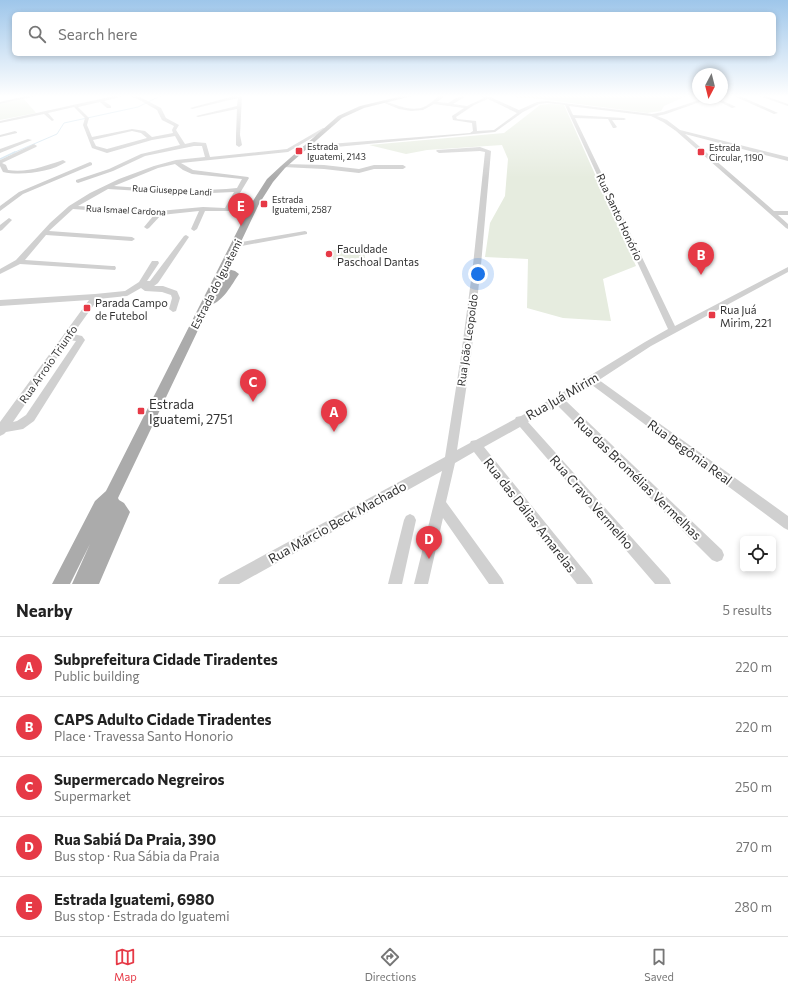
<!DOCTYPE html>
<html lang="en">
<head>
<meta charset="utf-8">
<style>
  :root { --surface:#fff; --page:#f6f6f6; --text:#222; --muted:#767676; --line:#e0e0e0; --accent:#e63946 }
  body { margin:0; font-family:Commissioner,sans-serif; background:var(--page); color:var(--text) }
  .controls { position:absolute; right:12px; bottom:12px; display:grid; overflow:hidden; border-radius:6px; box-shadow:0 2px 6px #0003 }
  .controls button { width:36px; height:36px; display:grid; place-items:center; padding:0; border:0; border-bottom:1px solid var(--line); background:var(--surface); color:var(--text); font:20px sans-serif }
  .compass { position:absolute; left:692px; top:68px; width:36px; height:36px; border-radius:50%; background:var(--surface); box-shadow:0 2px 6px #0003; rotate:187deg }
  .you { position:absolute; left:478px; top:274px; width:14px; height:14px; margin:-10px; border:3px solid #fff; border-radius:50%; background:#1a73e8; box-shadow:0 0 0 6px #1a73e833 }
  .badge { display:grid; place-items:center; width:26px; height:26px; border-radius:50%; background:var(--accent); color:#fff; font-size:13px; font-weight:700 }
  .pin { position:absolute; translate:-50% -33px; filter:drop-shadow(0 1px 2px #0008) }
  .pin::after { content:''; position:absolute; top:21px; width:14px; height:12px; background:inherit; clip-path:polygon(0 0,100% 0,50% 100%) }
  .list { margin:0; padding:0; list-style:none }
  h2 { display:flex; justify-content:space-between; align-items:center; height:52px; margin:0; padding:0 16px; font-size:17px }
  h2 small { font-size:13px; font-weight:400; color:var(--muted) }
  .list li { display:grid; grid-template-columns:26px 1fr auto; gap:12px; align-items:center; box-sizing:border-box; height:60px; padding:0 16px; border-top:1px solid var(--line) }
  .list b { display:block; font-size:15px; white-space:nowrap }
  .list p { margin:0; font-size:13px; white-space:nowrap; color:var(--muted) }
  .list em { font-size:13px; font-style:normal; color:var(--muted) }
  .icon { flex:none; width:22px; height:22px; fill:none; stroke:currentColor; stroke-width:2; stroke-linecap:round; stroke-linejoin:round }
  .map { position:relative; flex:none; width:788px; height:584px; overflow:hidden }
  .search { position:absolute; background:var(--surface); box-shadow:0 2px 6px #0003; left:12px; right:12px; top:12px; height:44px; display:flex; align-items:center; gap:10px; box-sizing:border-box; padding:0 14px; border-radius:6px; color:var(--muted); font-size:15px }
  .sheet { height:352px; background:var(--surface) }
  nav { display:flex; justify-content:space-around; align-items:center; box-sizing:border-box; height:56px; border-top:1px solid var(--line); background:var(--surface); font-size:11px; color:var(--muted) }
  nav a { display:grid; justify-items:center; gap:2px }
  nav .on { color:var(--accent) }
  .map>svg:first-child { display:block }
  .green { fill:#e6ecdf }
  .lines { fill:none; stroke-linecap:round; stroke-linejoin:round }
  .stream-far1 { stroke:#cfe2ee; stroke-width:1 }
  .stream { stroke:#cfe2ee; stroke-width:1.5 }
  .minor { fill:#d0d0d0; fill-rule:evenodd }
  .major { fill:#ababab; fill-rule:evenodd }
  .poi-dot { fill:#e63946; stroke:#fff; stroke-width:1.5 }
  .labels { text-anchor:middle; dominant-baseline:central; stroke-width:4; stroke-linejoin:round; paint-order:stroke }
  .far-poi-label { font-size:9px; fill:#333; stroke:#fff; text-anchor:start }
  .far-street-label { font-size:9px; fill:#333; stroke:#fff }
  .street-label { font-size:11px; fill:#333; stroke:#fff }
  .poi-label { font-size:11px; fill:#333; stroke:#fff; text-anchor:start }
  .near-street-label { font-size:13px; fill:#333; stroke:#fff }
  .near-poi-label { font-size:13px; fill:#333; stroke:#fff; text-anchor:start }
</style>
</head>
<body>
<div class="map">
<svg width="788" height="584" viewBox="0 0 788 584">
  <rect width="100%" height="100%" fill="#fff"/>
  <!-- green -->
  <g class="green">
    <polygon points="511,96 686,96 664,106 661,111 647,113 533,98 517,98"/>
    <polygon points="24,99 36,113 0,120 0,104"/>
    <polygon points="550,104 564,105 636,266 603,279 611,321 563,318 527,308 528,259 485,257 490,223 505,196 508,159 502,145 427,150 406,154 369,145 504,133 540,105"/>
    <polygon points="364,247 365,258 333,260 332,250"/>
  </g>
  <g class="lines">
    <!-- stream-far1 -->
    <polyline class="stream-far1" points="13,153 57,134 64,123 138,107 160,96"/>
    <!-- stream -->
    <polyline class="stream" points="0,159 15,152"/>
    <!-- minor -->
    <g class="minor">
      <polygon points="26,96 36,96 0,104 0,102"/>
      <path d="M114,96H123L104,101L111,106V108H107L100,102L78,107L89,118L87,125L92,137L132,129L145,131L152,137L173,133L172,130L174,126L162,120L157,110L138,99L129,96L140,97L161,108L166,118L179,125L176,130L185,144L194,142L206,143L210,157L287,149L323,128L327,129L288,152L181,163L193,170L248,177L249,178L231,208H252L254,209V211H205L197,229L194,231L191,229L199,211L161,215L149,228L147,229L144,227L154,215L73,209L49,231L132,237L135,239L132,241L46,235L25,260L112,266H115L116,268L115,270L20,264L0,274V269L16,260L50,223L69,206L90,193L119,179L154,166L176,160L205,157L202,146H194L145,156L113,171L78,183L76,182V180L109,169L141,154L180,145L175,136L152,140L107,153L92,148L83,125L85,118L74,107L48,113L54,120L52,121L44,114L0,123V121ZM132,131L141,133L147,138L107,149L96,146L93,140ZM175,164L183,170L192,174L242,179L237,188C196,192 155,189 114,186L158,168ZM108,189L190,194L234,192L225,208L203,207L159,211L78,206Z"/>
      <polygon points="234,96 242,96 240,135 242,145 239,147 236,145 236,135 237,109 198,117 196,116 237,106 238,98 192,109 190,108"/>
      <path d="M439,96H445L437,102L448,103L460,96H466L453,104L467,106L484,98L482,96H488L519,110L537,102L547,101L652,114L663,112L705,98H711L666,114L657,116L667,120L680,130L788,157V161L685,134L774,211H788V215H778L788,224V229L786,228L676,131L663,122L651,116L569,106L573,115L624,118L626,119L624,120H612L617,127L615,128H613L608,119L575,118L675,326L788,267V272L651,346L599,380L788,516V530L784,528L592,385L566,401L722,550L724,555L722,560L717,562L712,560L558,406L528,422L669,579L671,584H655L520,427L484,447L591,579L593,584H577L474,452L455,463L446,502L502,579L504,584H489L443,518L428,584H414L442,471L239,584H218L220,579L445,457L461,356L473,265L485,152L480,151L439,153L436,151L437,150L480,147L491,151L481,265L471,356L457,450L470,443L471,441L476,440L515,419L516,417L521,416L555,397L645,342L668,329L565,105L547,103L539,104L523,112L495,132L304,150L301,148L304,146L470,133L473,131L472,123L453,120L452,116L464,108L434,104L423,110L411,111L399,109L382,102L384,101C398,105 412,113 426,106C431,103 435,99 439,96ZM488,99L517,113L494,130L477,131L476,121L457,119L456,117L474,105Z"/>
      <polygon points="734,96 740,96 778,113 774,114"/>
      <polygon points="759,96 766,96 788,104 788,106"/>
      <polygon points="712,98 717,98 736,107 732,108"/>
      <polygon points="15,131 17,132 17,133 0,137 0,135"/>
      <polygon points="28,139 32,140 0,153 0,149"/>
      <path d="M34,144L37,146L36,147L2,163L6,165L8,170C27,173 45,166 63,160L66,162C51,172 21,176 3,172L0,166V160Z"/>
      <polygon points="90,162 92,163 92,165 23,194 0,211 0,206 19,192"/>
      <polygon points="285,164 324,165 359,169 374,165 403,165 406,167 403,169 374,169 359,173 324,169 283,167 283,165"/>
      <polygon points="9,218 12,220 2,230 0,231 0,225"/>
      <polygon points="305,231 307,232 307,234 236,247 232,245 236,243"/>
      <path d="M186,235L189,237L158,283L154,286H163L177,291L180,298L176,311L173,312L169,309L172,298L171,295L162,292L145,291L141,288L127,296L98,299L73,334L82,336L85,340L34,421L23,429L6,432L4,434L0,436V422L89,300L0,306V300L95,294L125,291L139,282L152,261H158L159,263L147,281H150L184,236ZM69,340L76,341L26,415L17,421L13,422Z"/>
      <polygon points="410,514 414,516 416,520 402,584 388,584 404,520 406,516"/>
    </g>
    <!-- major -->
    <path class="major" d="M402,96H412L364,108L342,118L285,168L273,182L259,204L228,269L235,271L239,274C232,284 223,302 210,305L118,498L119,500L124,503L130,512L99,584H72L90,544L70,584H52L95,501L106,491L251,204L267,179L281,166L338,116L360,106ZM225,274L228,275L218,288Z"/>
  </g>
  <!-- sky -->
  <linearGradient id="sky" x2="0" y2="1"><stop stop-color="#9ec6ea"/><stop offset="0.54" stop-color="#fff"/><stop offset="1" stop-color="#fff" stop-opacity="0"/></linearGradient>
  <rect width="788" height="178" fill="url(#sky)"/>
  <!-- markers -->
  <g class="poi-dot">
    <rect x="295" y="147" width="8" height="8" rx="2"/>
    <rect x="697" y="148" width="8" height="8" rx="2"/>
    <rect x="260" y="200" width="8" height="8" rx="2"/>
    <circle cx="329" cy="254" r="4"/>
    <rect x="83" y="304" width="8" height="8" rx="2"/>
    <rect x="708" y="311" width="8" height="8" rx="2"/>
    <rect x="137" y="407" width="8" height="8" rx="2"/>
  </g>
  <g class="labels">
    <!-- far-poi labels -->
    <g class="far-poi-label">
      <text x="307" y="146">Estrada<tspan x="307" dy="10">Iguatemi, 2143</tspan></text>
      <text x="709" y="147">Estrada<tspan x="709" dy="10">Circular, 1190</tspan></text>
      <text x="272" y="199">Estrada<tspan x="272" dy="10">Iguatemi, 2587</tspan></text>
    </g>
    <!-- far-street labels -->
    <g class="far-street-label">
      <text transform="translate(172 190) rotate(3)">Rua Giuseppe Landi</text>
      <text transform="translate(126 210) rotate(3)">Rua Ismael Cardona</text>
    </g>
    <!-- street labels -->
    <g class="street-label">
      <text transform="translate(620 217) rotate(65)">Rua Santo Honório</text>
      <text transform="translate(216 284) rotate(-63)">Estrada do Iguatemi</text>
      <text transform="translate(467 340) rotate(-82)">Rua João Leopoldo</text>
      <text transform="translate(48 364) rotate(-55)">Rua Arroio Triunfo</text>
    </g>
    <!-- poi labels -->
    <g class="poi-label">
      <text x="337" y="248">Faculdade<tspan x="337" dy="13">Paschoal Dantas</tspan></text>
      <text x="95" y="302">Parada Campo<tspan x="95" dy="13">de Futebol</tspan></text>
      <text x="720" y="309">Rua Juá<tspan x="720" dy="13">Mirim, 221</tspan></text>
    </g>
    <!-- near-street labels -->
    <g class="near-street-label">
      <text transform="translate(562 396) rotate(-30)">Rua Juá Mirim</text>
      <text transform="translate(690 452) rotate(36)">Rua Begônia Real</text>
      <text transform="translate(638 478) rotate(44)">Rua das Bromélias Vermelhas</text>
      <text transform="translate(592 502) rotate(49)">Rua Cravo Vermelho</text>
      <text transform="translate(530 515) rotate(52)">Rua das Dálias Amarelas</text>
      <text transform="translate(337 522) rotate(-29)">Rua Márcio Beck Machado</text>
    </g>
    <!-- near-poi labels -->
    <g class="near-poi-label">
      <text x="149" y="404">Estrada<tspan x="149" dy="15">Iguatemi, 2751</tspan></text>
    </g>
  </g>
</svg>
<div class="controls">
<button><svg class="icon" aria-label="locate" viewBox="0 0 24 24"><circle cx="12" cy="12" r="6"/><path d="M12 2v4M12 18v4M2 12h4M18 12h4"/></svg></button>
</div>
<svg class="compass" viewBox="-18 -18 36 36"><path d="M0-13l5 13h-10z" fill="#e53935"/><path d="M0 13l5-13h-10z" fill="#767676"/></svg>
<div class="you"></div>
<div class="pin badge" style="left:334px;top:432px">A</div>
<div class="pin badge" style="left:701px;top:275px">B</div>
<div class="pin badge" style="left:253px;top:402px">C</div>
<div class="pin badge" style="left:429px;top:559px">D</div>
<div class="pin badge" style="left:241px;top:226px">E</div>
<div class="search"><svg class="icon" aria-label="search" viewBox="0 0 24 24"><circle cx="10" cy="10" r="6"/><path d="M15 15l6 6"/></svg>Search here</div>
</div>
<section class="sheet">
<h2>Nearby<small>5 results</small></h2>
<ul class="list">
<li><span class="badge">A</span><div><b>Subprefeitura Cidade Tiradentes</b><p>Public building</p></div><em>220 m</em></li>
<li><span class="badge">B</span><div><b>CAPS Adulto Cidade Tiradentes</b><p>Place · Travessa Santo Honorio</p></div><em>220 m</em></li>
<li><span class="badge">C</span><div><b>Supermercado Negreiros</b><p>Supermarket</p></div><em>250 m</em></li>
<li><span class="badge">D</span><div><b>Rua Sabiá Da Praia, 390</b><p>Bus stop · Rua Sábia da Praia</p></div><em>270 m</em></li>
<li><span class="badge">E</span><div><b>Estrada Iguatemi, 6980</b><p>Bus stop · Estrada do Iguatemi</p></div><em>280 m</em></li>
</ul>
</section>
<nav>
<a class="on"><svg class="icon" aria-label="map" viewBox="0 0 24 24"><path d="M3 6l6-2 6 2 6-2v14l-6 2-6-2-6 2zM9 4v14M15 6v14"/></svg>Map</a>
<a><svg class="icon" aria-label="directions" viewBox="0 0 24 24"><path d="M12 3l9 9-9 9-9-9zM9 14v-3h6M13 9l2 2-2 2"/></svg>Directions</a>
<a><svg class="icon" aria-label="saved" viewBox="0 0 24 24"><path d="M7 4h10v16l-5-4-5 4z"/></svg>Saved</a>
</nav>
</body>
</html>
